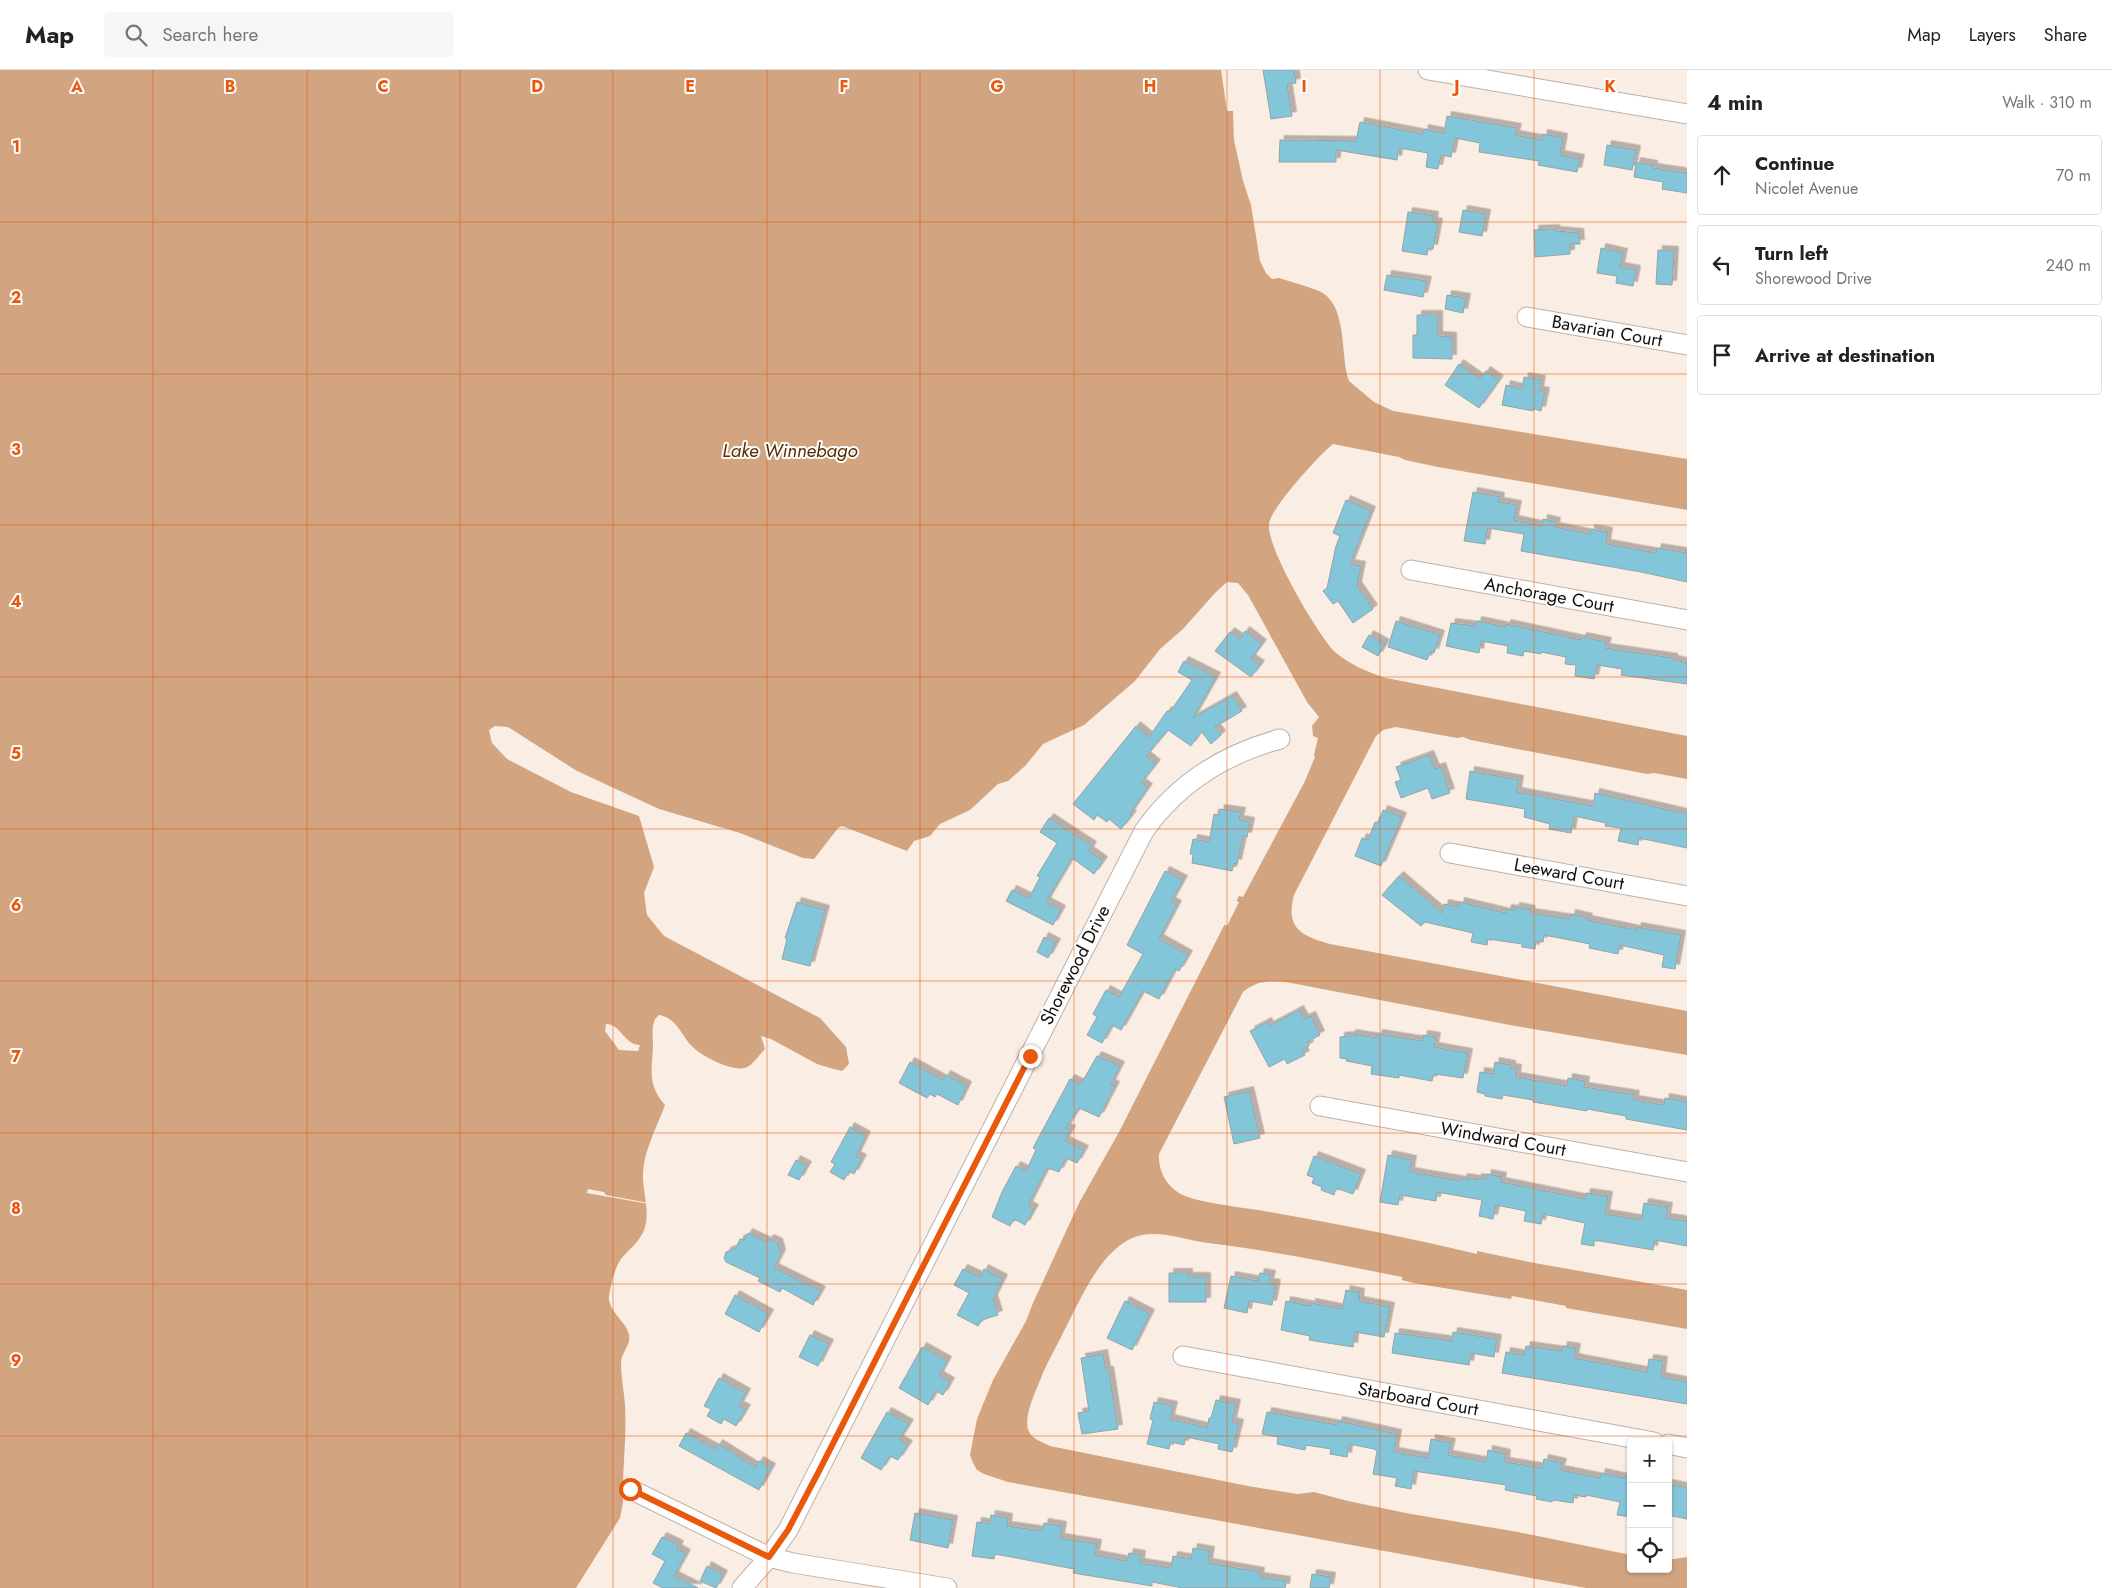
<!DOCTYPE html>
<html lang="en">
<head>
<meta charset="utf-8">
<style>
  :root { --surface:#fff; --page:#f6f6f6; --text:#222; --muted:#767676; --line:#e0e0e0 }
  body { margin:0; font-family:Jost,sans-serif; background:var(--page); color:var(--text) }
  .controls { position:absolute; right:15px; bottom:15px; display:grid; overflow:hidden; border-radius:5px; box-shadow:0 1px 4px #0004 }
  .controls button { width:45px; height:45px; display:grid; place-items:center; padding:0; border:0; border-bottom:1px solid var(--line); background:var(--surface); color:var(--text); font:25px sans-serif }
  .stop { position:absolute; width:15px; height:15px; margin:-11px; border:4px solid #ea580c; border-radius:50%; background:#fff }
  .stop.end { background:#ea580c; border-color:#fff; box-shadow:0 1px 5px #0008 }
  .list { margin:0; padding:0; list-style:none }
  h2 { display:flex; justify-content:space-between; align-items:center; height:65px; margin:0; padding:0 20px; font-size:21px }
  h2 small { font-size:16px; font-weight:400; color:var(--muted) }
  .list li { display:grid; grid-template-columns:32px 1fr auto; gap:15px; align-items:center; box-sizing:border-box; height:80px; margin:0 10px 10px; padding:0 10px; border:1px solid var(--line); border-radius:5px }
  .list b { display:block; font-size:19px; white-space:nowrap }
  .list p { margin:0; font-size:16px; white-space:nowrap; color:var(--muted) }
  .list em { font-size:16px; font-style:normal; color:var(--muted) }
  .icon { flex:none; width:28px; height:28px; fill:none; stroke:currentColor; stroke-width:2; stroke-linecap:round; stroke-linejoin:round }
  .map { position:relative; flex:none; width:1687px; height:1518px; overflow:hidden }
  header { display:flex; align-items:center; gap:30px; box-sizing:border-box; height:70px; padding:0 25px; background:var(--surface); border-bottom:1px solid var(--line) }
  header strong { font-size:24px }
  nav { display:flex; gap:28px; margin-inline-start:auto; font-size:18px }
  .search { width:350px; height:45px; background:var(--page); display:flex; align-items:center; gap:12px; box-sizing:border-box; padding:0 18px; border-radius:5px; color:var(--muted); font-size:19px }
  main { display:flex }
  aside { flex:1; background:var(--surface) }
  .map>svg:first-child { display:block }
  .water { fill:#d2a580; fill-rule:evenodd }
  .pier { fill:#faeee4 }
  .building { fill:#83c6da; stroke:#94a3a7; filter:url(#shadow) }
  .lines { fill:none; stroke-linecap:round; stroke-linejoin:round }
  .minor-casing { stroke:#bdb1a9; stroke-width:21 }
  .minor { stroke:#fff; stroke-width:19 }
  .route { stroke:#ea580c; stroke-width:6 }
  .grid { fill:none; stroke:#e8590c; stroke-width:1; stroke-opacity:0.55 }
  .labels { text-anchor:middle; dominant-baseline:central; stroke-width:4; stroke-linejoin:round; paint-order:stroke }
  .street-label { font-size:18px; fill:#110d0a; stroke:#fdfdfd }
  .water-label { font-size:19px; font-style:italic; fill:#572d00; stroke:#fdfdfd }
  .grid-label { font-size:16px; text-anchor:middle; font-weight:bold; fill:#e8590c; stroke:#fdfdfd; stroke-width:4; stroke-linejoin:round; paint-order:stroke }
</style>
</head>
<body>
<header>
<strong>Map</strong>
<div class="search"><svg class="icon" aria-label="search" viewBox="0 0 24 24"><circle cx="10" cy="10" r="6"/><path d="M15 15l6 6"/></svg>Search here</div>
<nav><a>Map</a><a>Layers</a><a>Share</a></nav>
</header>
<main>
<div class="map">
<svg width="1687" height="1518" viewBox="0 0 1687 1518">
  <defs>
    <filter id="shadow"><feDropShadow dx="4.5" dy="-4.5" stdDeviation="0" flood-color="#0004"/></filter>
  </defs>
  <rect width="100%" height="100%" fill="#faeee4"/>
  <!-- water -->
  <path class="water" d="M0,0H1221L1227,41H1233L1234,70L1243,111L1251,135L1260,191L1266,203L1272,209L1279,208C1291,212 1312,217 1323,223C1348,240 1340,287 1349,311L1374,332L1393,341L1687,389V440L1438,397L1405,390L1399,387L1333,374C1320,384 1270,439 1269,454C1266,477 1318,565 1335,582C1350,595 1368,602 1386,608L1687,666V709L1654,703L1647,704L1471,670L1463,667L1457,668L1396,657L1383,660L1376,666L1294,825C1285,859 1302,866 1330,874L1687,941V985L1515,956L1286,912C1267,911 1258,910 1243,922L1159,1084C1158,1098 1164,1112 1176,1121C1192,1133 1242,1137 1264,1141C1336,1154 1407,1167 1477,1184V1181L1529,1192L1687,1220V1259L1566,1238V1236L1512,1226L1511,1229L1413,1213L1402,1210V1207C1337,1194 1274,1181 1208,1173C1184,1170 1153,1157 1130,1169C1098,1185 1079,1233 1063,1263C1056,1278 1047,1292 1041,1308C1036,1321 1020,1352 1031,1365C1036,1370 1044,1373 1050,1376L1248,1416L1297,1424L1314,1422L1348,1431L1411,1444L1518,1462L1631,1485V1499H1668V1490L1687,1487V1518H1586L1008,1412L984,1404L977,1400L973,1393L970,1385L977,1349L993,1310L1026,1251L1033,1233L1079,1133L1119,1062L1239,826L1243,827L1305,711L1315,687L1314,685L1318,668L1313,666L1312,656L1319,647L1307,632L1248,525L1238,513L1227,512L1215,523L1183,559L1160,579L1135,611L1084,655L1043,674L1025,696L1008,711L998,714L970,740L940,754L930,766L914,771L907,781L842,756L838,758L814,789L803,788L740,763L659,739L577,701L508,657L495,656L489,660L492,673L507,689L571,722L639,746L654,797L644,823L647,845L664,866L820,948L846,977L849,994L842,1001L830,998L817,994L771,969L761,966L765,979C760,984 755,992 749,996C738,1005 703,987 694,978C681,967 678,948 659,945L655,949C651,958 653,967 653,976C652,1000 647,1015 665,1035C657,1057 644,1080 643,1103C642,1122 651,1141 644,1160C639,1173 629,1179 621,1189C615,1197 611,1215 609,1225C607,1241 627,1252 629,1265C631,1276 621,1282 621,1293C621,1307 624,1321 625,1335C627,1368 622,1400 623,1433L620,1448L576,1518H0ZM606,954C621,954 624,975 640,975L638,981L619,980L605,961Z"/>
  <!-- pier -->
  <g class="pier">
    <polygon points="1234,830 1239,832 1227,856 1222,853"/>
    <polygon points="588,1119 604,1122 606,1125 649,1133 649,1134 587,1123"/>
  </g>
  <!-- building -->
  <g class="building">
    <polygon points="1263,0 1294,0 1296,13 1287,14 1292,46 1271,49"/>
    <polygon points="1447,46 1517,58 1515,65 1542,70 1543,64 1563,68 1560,85 1580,89 1577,102 1538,95 1539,91 1479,82 1480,73 1455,68 1451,87 1441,85 1438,99 1426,97 1428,83 1399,78 1397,90 1336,80 1336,92 1279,92 1280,70 1356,71 1360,52 1423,64 1424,59 1444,63"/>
    <polygon points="1607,75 1636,80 1632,100 1604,95"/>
    <polygon points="1636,92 1653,95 1653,98 1687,103 1687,123 1662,119 1663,112 1634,107"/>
    <polygon points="1463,140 1486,144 1482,166 1459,162"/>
    <polygon points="1408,142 1434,146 1433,152 1438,153 1433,179 1428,178 1427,185 1402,181"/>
    <polygon points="1555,159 1555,161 1579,163 1580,174 1570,174 1570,184 1535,187 1534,160"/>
    <polygon points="1601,178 1623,183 1620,197 1636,200 1633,216 1616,213 1617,206 1597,203"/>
    <polygon points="1658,180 1674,181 1672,215 1656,214"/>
    <polygon points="1387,205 1427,211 1423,227 1384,220"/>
    <polygon points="1447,225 1466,228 1463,243 1445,239"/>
    <polygon points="1417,245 1438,245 1438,266 1452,267 1452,289 1413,288 1413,265 1417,265"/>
    <polygon points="1459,294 1480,309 1486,301 1499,310 1479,338 1445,315"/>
    <polygon points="1524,307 1541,310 1539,321 1545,322 1541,341 1534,339 1533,341 1502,335 1506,315 1522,319"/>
    <polygon points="1473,422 1500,427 1499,432 1517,435 1514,450 1542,456 1543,449 1556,452 1555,457 1590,464 1590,459 1608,462 1606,474 1656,483 1657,478 1687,483 1687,512 1641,502 1521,481 1524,464 1488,458 1485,474 1464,471"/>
    <polygon points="1346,430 1371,441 1350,494 1361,496 1357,516 1373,539 1353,553 1338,531 1333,534 1323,521 1327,518 1336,476 1340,466 1333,463"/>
    <polygon points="1396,551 1440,565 1434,583 1430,582 1427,590 1388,577"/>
    <polygon points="1477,551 1506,557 1506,554 1581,570 1582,567 1607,572 1605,578 1673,588 1673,590 1687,593 1687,614 1621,605 1622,599 1597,595 1594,609 1575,606 1576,595 1565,594 1566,587 1541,582 1541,584 1524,581 1523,586 1507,583 1508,576 1481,571 1479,583 1446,576 1451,553 1476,556"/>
    <polygon points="1245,561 1262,574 1251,589 1260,595 1251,607 1215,581 1230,562 1240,569"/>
    <polygon points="1369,565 1385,574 1378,586 1362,577"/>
    <polygon points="1184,591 1216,607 1193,648 1232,626 1242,641 1215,657 1221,665 1211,674 1201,661 1191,676 1168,660 1146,686 1156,694 1141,713 1148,718 1130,744 1132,745 1121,759 1109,749 1107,752 1097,745 1094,750 1073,734 1136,656 1149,667 1167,641 1170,642 1192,610 1178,602"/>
    <polygon points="1429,685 1435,699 1441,697 1450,723 1432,729 1428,718 1401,728 1395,712 1401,710 1396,697"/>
    <polygon points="1470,701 1519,710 1517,722 1593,736 1595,723 1687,744 1687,778 1639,768 1638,775 1618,771 1621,758 1605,756 1606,753 1574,746 1571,763 1549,759 1550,754 1524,747 1525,739 1466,729"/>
    <polygon points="1220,739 1241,742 1239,750 1250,752 1247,767 1243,766 1237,794 1234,793 1232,801 1192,793 1193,784 1190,784 1193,769 1209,772 1214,744 1219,745"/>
    <polygon points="1383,740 1402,747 1381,796 1355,786 1362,768 1368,770 1375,752 1378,753"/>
    <polygon points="1049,748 1092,776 1089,781 1103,791 1094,804 1072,788 1046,832 1061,840 1053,855 1006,831 1012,820 1029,828 1040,807 1037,806 1057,773 1040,762"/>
    <polygon points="1165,801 1183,810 1171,832 1177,835 1159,869 1188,885 1179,901 1175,899 1159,929 1143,921 1121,960 1112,955 1102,973 1087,965 1097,947 1093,944 1106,920 1119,927 1143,884 1127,875"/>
    <polygon points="1399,806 1442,843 1444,834 1459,837 1460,832 1506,843 1507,839 1515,840 1515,837 1531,840 1530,843 1570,849 1571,844 1588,848 1587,850 1636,860 1637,857 1681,865 1675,899 1662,897 1664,885 1620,875 1618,884 1589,878 1590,874 1544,865 1543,872 1536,871 1535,879 1522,877 1522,874 1488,869 1487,875 1471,872 1473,863 1425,852 1421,856 1382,825"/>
    <polygon points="797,832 825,840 810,896 782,889 787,869 785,868"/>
    <polygon points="1044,867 1056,873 1048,888 1037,882"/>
    <polygon points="1299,940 1304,949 1311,946 1320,965 1307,972 1309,976 1302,980 1305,985 1287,994 1285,989 1269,997 1250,961 1267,952 1269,956"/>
    <polygon points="1351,964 1377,968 1378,964 1422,971 1423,965 1436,967 1434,977 1468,983 1463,1008 1434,1004 1432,1011 1399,1005 1399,1008 1371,1004 1372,996 1346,991 1347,989 1340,988 1340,967 1351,966"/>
    <polygon points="1097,986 1120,996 1111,1014 1115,1016 1099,1047 1079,1038 1066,1058 1071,1060 1065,1071 1084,1080 1077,1093 1066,1088 1059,1102 1047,1098 1028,1136 1034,1139 1025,1155 1014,1149 1010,1156 992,1147 1002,1122 1016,1096 1026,1101 1036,1080 1033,1078 1070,1009 1081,1014"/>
    <polygon points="910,992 943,1010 946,1005 967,1016 958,1035 937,1024 935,1027 930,1024 927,1028 899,1013"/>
    <polygon points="1495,992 1511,995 1511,998 1517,999 1516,1007 1567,1016 1568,1008 1585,1011 1584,1017 1635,1025 1634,1030 1664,1035 1665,1028 1687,1032 1687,1060 1626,1049 1626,1046 1587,1039 1587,1041 1533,1032 1533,1030 1503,1025 1502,1029 1485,1026 1485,1024 1477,1022 1480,1002 1493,1004"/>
    <polygon points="1249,1021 1260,1068 1234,1074 1224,1027"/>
    <polygon points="850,1057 866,1066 856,1086 862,1089 854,1104 849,1101 844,1110 830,1102 835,1094 831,1092"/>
    <polygon points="1388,1085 1412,1090 1410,1102 1462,1111 1463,1108 1477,1110 1477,1108 1486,1109 1487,1104 1502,1107 1501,1112 1585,1129 1586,1123 1608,1126 1605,1144 1641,1150 1644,1133 1668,1137 1666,1148 1687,1151 1687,1176 1655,1170 1653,1180 1594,1170 1594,1176 1581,1174 1585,1153 1543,1144 1541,1154 1524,1151 1526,1141 1496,1135 1493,1149 1479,1146 1482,1130 1437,1122 1436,1131 1400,1125 1398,1135 1380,1132"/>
    <polygon points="1314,1086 1361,1104 1353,1124 1336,1118 1334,1125 1321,1120 1322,1117 1312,1113 1314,1108 1307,1105"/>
    <polygon points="796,1090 807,1096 799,1110 788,1105"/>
    <polygon points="748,1163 767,1172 769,1169 778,1173 781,1184 774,1198 821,1221 813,1235 782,1218 780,1222 758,1211 760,1208 726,1192 724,1188 726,1182 736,1178 740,1169 744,1170"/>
    <polygon points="963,1199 980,1207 984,1199 1003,1209 993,1229 998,1245 982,1250 978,1256 957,1245 969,1223 954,1215"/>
    <polygon points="1169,1203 1188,1203 1188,1207 1206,1207 1206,1232 1169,1232"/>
    <polygon points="1260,1203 1271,1205 1269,1213 1276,1214 1272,1235 1249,1231 1247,1243 1224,1238 1231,1206 1258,1211"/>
    <polygon points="1346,1220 1360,1223 1359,1231 1390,1237 1384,1267 1355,1262 1353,1277 1309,1270 1310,1266 1281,1260 1286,1231 1311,1236 1311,1233 1342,1239"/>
    <polygon points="735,1225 769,1244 759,1262 725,1244"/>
    <polygon points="1125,1231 1150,1244 1132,1280 1107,1268"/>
    <polygon points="1453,1262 1497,1269 1494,1287 1471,1283 1469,1295 1392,1283 1395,1263 1452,1271"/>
    <polygon points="810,1265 829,1274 818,1296 799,1287"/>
    <polygon points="1526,1276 1562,1281 1563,1276 1576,1278 1574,1288 1647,1302 1649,1289 1663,1291 1661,1307 1687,1312 1687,1334 1502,1303 1506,1282 1524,1285"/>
    <polygon points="922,1277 947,1291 939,1306 950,1312 943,1325 936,1321 928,1335 899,1318"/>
    <polygon points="1103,1284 1106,1301 1109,1301 1118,1359 1082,1364 1078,1343 1089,1341 1081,1288"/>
    <polygon points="719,1308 746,1323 739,1336 746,1339 736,1356 724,1349 721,1354 707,1346 711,1339 704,1336"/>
    <polygon points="1216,1330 1236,1334 1232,1352 1239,1354 1232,1382 1218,1379 1219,1374 1186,1367 1184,1375 1171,1372 1169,1379 1147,1374 1153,1350 1150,1349 1154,1332 1173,1336 1170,1349 1207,1358 1209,1348 1211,1348"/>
    <polygon points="887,1342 909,1354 899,1370 908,1375 898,1390 890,1386 881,1400 861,1388"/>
    <polygon points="1267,1342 1337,1355 1338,1351 1397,1364 1394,1382 1428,1388 1431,1369 1451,1373 1448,1385 1486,1392 1488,1380 1506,1384 1505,1392 1542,1398 1544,1389 1562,1393 1560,1400 1600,1408 1601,1403 1624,1408 1625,1406 1631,1406 1631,1447 1617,1445 1620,1432 1586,1425 1586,1427 1574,1425 1573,1433 1553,1430 1552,1432 1536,1429 1537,1426 1505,1420 1506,1415 1414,1401 1411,1419 1395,1416 1397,1408 1373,1404 1377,1381 1374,1379 1349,1374 1347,1387 1330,1384 1331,1379 1306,1375 1305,1380 1277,1374 1278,1367 1262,1364"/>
    <polygon points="686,1363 715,1379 718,1374 755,1397 759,1391 771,1398 759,1420 679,1376"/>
    <polygon points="1668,1414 1687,1418 1687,1449 1668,1445"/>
    <polygon points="915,1443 953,1450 948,1478 910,1470"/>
    <polygon points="991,1445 1008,1448 1007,1456 1042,1461 1044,1453 1062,1456 1060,1468 1097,1474 1095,1485 1127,1491 1129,1483 1141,1485 1140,1493 1171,1498 1173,1486 1191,1489 1193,1478 1210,1481 1208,1493 1260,1502 1259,1507 1286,1511 1285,1518 1183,1518 1152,1512 1152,1516 1073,1503 1074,1499 995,1484 994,1489 972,1486 977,1452 989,1454"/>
    <polygon points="662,1467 679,1475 677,1479 686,1484 674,1506 698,1518 663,1518 653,1513 665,1491 652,1484"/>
    <polygon points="707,1496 723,1505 716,1518 700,1511"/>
    <polygon points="1312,1504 1331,1507 1329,1518 1310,1518"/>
  </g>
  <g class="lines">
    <defs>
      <g id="minor">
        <polyline points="1428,0 1687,44"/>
        <polyline points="1527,247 1687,275"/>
        <polyline points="1411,500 1687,550"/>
        <polyline points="1450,783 1687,826"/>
        <polyline points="1320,1036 1687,1102"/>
        <polyline points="1183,1286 1654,1372"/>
        <polyline points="1668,1374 1687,1378"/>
        <polyline points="630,1419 769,1487 793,1493 947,1518"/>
        <path d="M742,1518L769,1487L788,1460L1144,761C1177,714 1225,684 1280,669"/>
      </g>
    </defs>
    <!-- minor casing -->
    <use href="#minor" class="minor-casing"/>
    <!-- minor -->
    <use href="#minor" class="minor"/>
  </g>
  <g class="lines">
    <!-- route -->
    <polyline class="route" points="630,1419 769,1487 788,1460 818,1403 1030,986"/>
  </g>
  <!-- grid -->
  <path class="grid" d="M153,0V1518M307,0V1518M460,0V1518M613,0V1518M767,0V1518M920,0V1518M1074,0V1518M1227,0V1518M1380,0V1518M1534,0V1518M0,152H1687M0,304H1687M0,455H1687M0,607H1687M0,759H1687M0,911H1687M0,1063H1687M0,1214H1687M0,1366H1687"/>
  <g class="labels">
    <!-- street labels -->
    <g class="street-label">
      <text transform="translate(1607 261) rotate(10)">Bavarian Court</text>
      <text transform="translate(1549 525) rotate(10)">Anchorage Court</text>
      <text transform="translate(1569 804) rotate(10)">Leeward Court</text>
      <text transform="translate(1075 895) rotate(-63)">Shorewood Drive</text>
      <text transform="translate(1503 1069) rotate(10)">Windward Court</text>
      <text transform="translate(1418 1329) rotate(10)">Starboard Court</text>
    </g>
    <!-- water labels -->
    <g class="water-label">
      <text x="790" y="380">Lake Winnebago</text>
    </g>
  </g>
  <g class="grid-label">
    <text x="77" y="22">A</text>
    <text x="230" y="22">B</text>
    <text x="383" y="22">C</text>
    <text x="537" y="22">D</text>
    <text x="690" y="22">E</text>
    <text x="844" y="22">F</text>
    <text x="997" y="22">G</text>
    <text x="1150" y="22">H</text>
    <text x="1304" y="22">I</text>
    <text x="1457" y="22">J</text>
    <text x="1610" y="22">K</text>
    <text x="16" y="82">1</text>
    <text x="16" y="233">2</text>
    <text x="16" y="385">3</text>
    <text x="16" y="537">4</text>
    <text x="16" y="689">5</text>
    <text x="16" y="841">6</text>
    <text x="16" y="992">7</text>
    <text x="16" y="1144">8</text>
    <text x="16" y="1296">9</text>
  </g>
</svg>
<div class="controls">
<button>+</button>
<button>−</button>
<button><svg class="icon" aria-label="locate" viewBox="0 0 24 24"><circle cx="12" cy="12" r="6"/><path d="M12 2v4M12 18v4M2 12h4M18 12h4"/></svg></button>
</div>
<div class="stop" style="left:630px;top:1419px"></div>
<div class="stop end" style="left:1030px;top:986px"></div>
</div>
<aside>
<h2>4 min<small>Walk · 310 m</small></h2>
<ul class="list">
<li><svg class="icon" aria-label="ahead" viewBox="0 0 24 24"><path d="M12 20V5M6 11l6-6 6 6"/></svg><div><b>Continue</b><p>Nicolet Avenue</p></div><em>70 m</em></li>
<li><svg class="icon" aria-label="left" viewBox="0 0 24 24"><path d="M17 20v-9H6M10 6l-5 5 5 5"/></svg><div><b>Turn left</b><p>Shorewood Drive</p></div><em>240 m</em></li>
<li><svg class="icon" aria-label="arrive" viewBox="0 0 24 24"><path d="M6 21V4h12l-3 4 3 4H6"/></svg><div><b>Arrive at destination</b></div></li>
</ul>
</aside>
</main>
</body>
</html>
